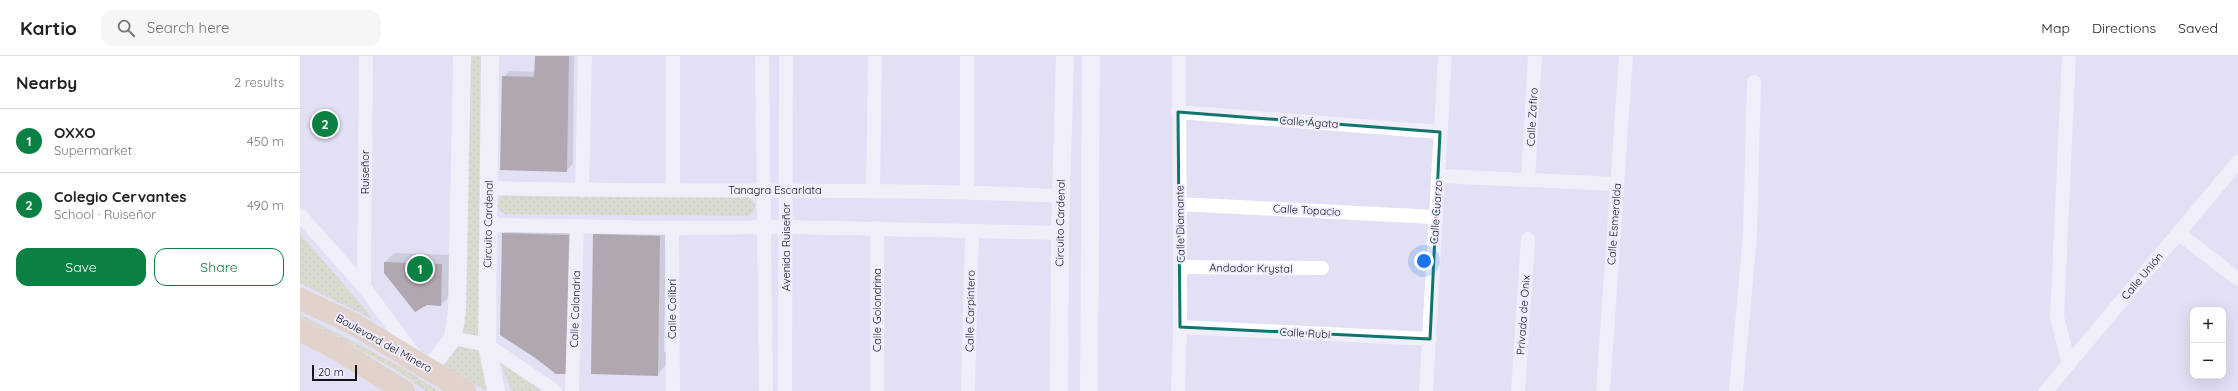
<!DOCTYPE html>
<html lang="en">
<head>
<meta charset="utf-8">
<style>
  :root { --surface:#fff; --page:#f6f6f6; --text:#222; --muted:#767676; --line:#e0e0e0; --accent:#0b8043 }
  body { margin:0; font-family:Quicksand,sans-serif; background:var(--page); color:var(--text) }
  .controls { position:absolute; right:12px; bottom:12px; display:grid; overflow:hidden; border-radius:8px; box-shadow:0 4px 16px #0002 }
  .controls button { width:36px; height:36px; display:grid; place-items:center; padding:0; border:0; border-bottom:1px solid var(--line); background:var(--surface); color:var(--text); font:20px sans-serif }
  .scale { position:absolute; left:12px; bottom:10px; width:45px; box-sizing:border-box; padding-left:4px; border:2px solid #13131a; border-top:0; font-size:11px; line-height:14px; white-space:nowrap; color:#13131a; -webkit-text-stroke:3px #efedfe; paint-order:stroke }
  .you { position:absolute; left:1124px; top:205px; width:14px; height:14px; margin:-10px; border:3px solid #fff; border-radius:50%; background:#1a73e8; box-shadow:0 0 0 6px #1a73e833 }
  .badge { display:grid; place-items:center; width:26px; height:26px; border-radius:50%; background:var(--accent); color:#fff; font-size:13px; font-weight:700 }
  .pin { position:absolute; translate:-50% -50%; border:2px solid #fff; box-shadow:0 1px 4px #0006 }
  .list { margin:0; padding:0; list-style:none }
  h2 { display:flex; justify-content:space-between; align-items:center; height:52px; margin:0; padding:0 16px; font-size:17px }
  h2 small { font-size:13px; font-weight:400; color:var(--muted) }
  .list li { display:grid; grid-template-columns:26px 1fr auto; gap:12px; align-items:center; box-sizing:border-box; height:64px; padding:0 16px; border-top:1px solid var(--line) }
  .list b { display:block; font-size:15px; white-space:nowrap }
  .list p { margin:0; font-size:13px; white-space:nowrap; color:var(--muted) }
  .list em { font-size:13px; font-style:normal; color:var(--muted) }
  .actions { display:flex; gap:8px; padding:12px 16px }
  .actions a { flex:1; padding:9px 0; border:1px solid var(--accent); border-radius:12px; text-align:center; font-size:14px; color:var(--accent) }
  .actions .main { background:var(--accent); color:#fff }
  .icon { flex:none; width:22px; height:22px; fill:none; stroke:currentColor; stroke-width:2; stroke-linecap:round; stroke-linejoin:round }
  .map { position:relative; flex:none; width:1938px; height:335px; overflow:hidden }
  header { display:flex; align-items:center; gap:24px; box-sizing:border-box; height:56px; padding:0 20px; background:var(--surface); border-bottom:1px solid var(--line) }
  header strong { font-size:19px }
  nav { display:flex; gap:22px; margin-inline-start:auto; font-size:14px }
  .search { width:280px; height:36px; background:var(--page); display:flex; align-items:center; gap:10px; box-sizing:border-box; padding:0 14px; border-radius:12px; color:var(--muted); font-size:15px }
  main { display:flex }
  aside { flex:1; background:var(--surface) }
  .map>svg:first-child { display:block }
  .green { fill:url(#green-dots) }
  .shadow { fill:#0003 }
  .building { fill:#776261 }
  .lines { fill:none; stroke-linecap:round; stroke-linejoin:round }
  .minor { stroke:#fff; stroke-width:14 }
  .tertiary { stroke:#fff; stroke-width:18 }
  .primary { stroke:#dfc29b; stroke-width:22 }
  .marked { fill:none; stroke:#0f766e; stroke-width:3; stroke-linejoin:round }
  .labels { text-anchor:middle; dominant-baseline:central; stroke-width:4; stroke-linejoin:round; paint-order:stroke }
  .street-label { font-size:11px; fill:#13131a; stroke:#efedfe }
</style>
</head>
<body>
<header>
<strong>Kartio</strong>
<div class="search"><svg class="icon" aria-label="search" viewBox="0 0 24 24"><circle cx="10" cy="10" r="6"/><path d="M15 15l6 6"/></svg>Search here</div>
<nav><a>Map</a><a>Directions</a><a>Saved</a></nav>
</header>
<main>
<aside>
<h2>Nearby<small>2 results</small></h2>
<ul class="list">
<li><span class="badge">1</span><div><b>OXXO</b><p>Supermarket</p></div><em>450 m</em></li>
<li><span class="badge">2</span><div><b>Colegio Cervantes</b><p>School · Ruiseñor</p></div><em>490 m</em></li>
</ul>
<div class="actions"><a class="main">Save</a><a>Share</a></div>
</aside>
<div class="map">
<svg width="1938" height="335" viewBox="0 0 1938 335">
  <defs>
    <pattern id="green-dots" width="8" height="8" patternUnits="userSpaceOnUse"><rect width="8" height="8" fill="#cfd3a4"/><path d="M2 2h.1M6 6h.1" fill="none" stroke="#b1b48d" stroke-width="1.8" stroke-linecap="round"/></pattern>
  </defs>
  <rect width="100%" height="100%" fill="#e2e0f4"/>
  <!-- green -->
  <g class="green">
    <path d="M169,0H182L180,293L181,307L190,335H187L130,302C147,291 161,285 165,265Z"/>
    <path d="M204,138L448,140L455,149L454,155L449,160L204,158C195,152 196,144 204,138Z"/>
    <polygon points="0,178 66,254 72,263 0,227"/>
    <polygon points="0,258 98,309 139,335 126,335 96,314 0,261"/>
    <polygon points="200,307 203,307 244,335 212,335"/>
  </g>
  <!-- shadow -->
  <g class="shadow">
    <polygon points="236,0 274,0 273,108 266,115 203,22 209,15 236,16"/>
    <polygon points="210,172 274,173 272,311 257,317 201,279 203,178"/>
    <polygon points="300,172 366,174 364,296 366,296 366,309 357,319 294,179"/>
    <polygon points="94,197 151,199 150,240 141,249 127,248 85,206"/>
  </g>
  <!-- building -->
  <g class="building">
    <polygon points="235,0 269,0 267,116 200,114 202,20 234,21"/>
    <polygon points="202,177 269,179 266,318 256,318 234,301 235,287 234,301 200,279"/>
    <polygon points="293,178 360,180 358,320 291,318"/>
    <polygon points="84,206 142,208 141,250 127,249 115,256 84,217"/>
  </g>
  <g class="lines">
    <!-- minor -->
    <g class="minor">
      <polyline points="462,0 466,335"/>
      <polyline points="667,0 667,135"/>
      <polyline points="878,56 1140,76"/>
      <polyline points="1139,120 1317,128"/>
      <polyline points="1228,123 1235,0"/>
      <path d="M189,132C379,137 570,131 761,140"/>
      <polyline points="282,134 285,0"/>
      <polyline points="373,134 373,0"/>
      <polyline points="573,135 575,0"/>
      <polyline points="879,148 1135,161"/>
      <polyline points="0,159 64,231 115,300"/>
      <polyline points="188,169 372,172 487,171 760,177"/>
      <polyline points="372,172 373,335"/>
      <polyline points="577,172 577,335"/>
      <polyline points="1878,177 1938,223"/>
      <polyline points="880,211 1022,212"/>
      <polyline points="64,231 66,0"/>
      <polyline points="880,271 1130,283"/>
      <polyline points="153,282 187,289 255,335"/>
      <polyline points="1769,308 1757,261 1769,0"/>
      <polyline points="272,335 277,171"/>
      <path d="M485,335C486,223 485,112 486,0"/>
      <polyline points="668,335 672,175"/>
      <polyline points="878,335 880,271 879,0"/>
      <polyline points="1126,335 1145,0"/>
      <polyline points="1218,335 1228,183"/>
      <polyline points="1303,335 1326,0"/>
      <polyline points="1436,335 1450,179 1454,26"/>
      <polyline points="1746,335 1938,106"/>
    </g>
    <!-- tertiary -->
    <g class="tertiary">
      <polyline points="190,0 187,289 196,335"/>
      <polyline points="130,312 153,282 157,254 162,0"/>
      <polyline points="759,335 760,177 765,0"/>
      <polyline points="789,335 791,0"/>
    </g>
    <!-- primary -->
    <g class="primary">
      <polyline points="0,243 52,267 165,335"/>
      <polyline points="0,274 38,294 104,335"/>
    </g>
  </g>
  <!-- marked area -->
  <path d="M0 0H1938V335H0ZM878,56L1140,76L1130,283L880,271Z" fill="#e2e0f4" fill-opacity=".55" fill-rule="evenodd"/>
  <path class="marked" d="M878,56L1140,76L1130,283L880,271Z"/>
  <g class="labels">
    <!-- street labels -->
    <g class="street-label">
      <text transform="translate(1232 61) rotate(-87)">Calle Zafiro</text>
      <text transform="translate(1009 66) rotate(4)">Calle Ágata</text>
      <text transform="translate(65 116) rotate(-90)">Ruiseñor</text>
      <text x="475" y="134">Tanagra Escarlata</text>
      <text transform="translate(1007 154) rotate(3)">Calle Topacio</text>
      <text transform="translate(1136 156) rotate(-86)">Calle Cuarzo</text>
      <text transform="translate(760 167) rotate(-89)">Circuito Cardenal</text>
      <text transform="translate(188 168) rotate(-89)">Circuito Cardenal</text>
      <text transform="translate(880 168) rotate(-91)">Calle Diamante</text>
      <text transform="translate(1314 168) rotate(-86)">Calle Esmeralda</text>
      <text transform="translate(486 191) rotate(-90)">Avenida Ruiseñor</text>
      <text transform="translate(951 212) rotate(1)">Andador Krystal</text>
      <text transform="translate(1842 220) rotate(-50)">Calle Unión</text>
      <text transform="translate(275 253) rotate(-88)">Calle Calandria</text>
      <text transform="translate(372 253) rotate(-90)">Calle Colibrí</text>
      <text transform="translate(577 254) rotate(-90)">Calle Golondrina</text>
      <text transform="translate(670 255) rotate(-89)">Calle Carpintero</text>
      <text transform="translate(1223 259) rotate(-86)">Privada de Onix</text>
      <text transform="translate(1005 277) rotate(3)">Calle Rubi</text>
      <text transform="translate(84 287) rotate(29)">Boulevard del Minero</text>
    </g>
  </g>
</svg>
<div class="controls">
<button>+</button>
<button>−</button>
</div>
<div class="scale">20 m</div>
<div class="you"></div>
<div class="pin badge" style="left:120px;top:213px">1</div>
<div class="pin badge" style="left:25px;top:68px">2</div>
</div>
</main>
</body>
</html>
